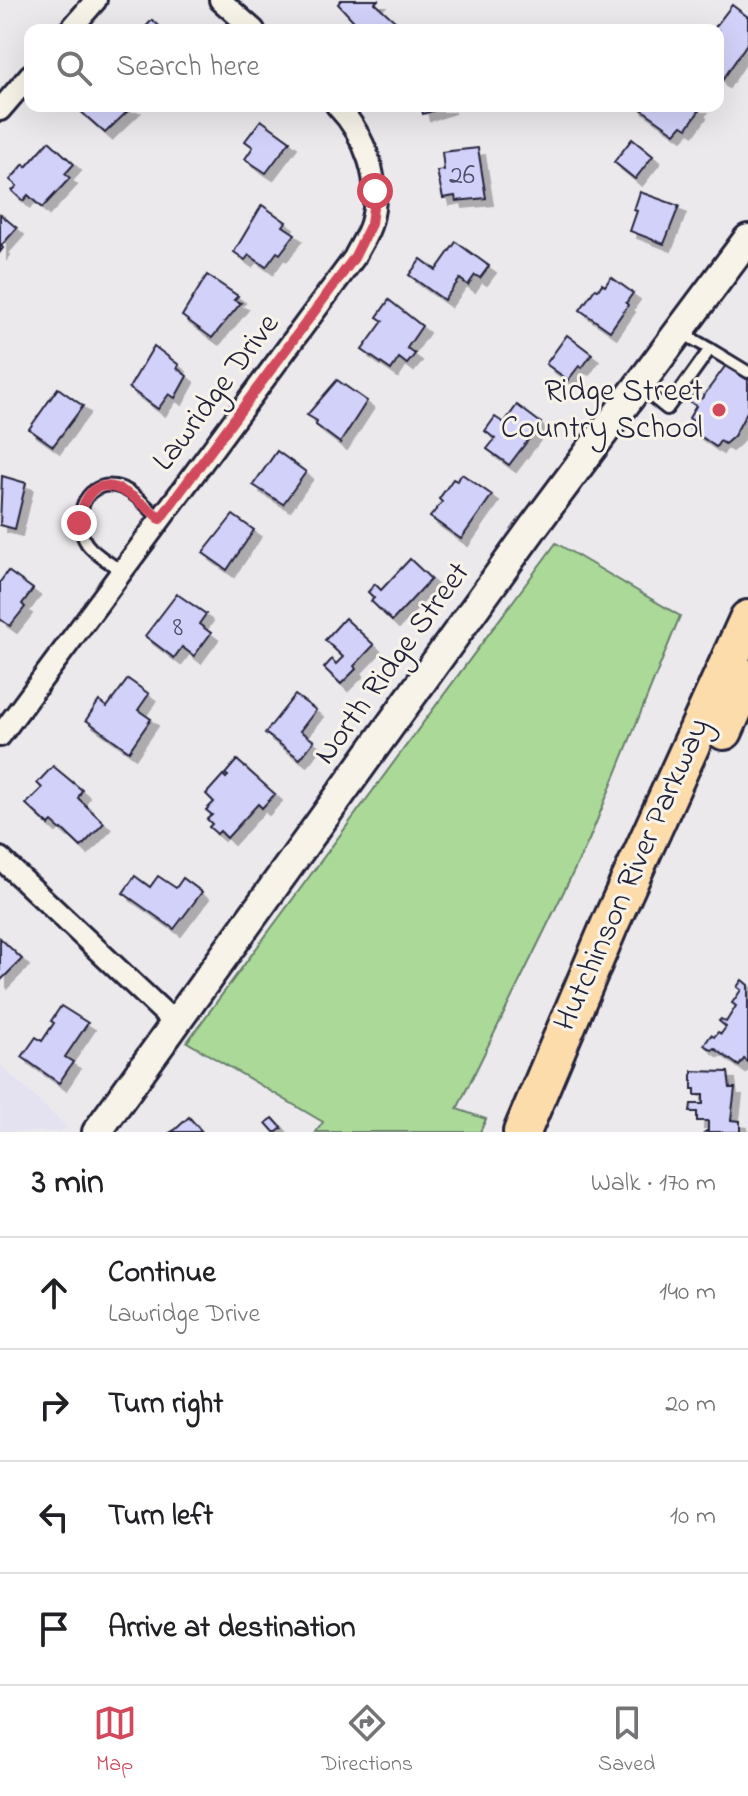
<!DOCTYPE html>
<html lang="en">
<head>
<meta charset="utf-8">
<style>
  :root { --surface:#fff; --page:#f2f2f2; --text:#202124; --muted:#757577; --line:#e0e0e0; --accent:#d1495b }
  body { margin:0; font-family:"Indie Flower",sans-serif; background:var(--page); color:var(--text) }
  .stop { position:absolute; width:24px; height:24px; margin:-18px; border:6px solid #d1495b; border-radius:50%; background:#fff }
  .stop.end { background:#d1495b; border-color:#fff; box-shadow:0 2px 8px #0008 }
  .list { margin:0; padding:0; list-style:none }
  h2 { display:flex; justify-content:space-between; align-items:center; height:104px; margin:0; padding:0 32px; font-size:34px }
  h2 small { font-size:26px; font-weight:400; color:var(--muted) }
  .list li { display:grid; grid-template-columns:52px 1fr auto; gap:24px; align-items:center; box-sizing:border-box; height:112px; padding:0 32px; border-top:2px solid var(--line) }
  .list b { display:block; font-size:30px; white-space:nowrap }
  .list p { margin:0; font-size:26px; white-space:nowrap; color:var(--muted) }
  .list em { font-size:26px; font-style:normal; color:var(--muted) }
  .icon { flex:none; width:44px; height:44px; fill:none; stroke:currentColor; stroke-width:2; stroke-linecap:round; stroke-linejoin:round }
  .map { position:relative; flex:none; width:748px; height:1132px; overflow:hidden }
  .search { position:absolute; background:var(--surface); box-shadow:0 8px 32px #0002; left:24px; right:24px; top:24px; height:88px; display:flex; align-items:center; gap:20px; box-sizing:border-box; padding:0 28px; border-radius:16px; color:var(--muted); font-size:30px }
  .sheet { height:552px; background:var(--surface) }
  nav { display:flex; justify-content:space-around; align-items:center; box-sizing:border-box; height:112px; border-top:2px solid var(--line); background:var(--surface); font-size:22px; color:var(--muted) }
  nav a { display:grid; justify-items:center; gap:4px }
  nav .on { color:var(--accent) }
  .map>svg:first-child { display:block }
  .built { fill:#e4e2f1 }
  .green { fill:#abd998; stroke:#667e6a; stroke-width:2 }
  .building { fill:#d2d1f9; stroke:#22223b; stroke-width:2; filter:url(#shadow) }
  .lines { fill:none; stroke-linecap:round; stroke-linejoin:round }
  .lane-casing { stroke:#22223b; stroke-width:16 }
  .street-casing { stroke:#22223b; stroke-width:26 }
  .secondary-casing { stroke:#22223b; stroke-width:34 }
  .highway-casing { stroke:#22223b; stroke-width:42 }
  .lane { stroke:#f7f3e8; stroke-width:10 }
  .street { stroke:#f7f3e8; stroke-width:20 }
  .secondary { stroke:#f7f3e8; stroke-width:28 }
  .highway { stroke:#fddcac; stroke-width:36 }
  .route { stroke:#d1495b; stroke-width:10 }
  .poi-dot { fill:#d1495b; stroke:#f7f3e8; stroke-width:3 }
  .labels { text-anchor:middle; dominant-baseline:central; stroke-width:6; stroke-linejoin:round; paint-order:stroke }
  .number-label { font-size:28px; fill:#4e4e6a }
  .poi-label { font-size:32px; fill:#22223b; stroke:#f7f3e8; text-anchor:end }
  .street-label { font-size:32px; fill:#22223b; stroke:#f7f3e8 }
</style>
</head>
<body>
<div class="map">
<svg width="748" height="1132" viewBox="0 0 748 1132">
  <defs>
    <filter id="shadow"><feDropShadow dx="7" dy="7" stdDeviation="0" flood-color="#0004"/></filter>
  </defs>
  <rect width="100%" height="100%" fill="#ece9ed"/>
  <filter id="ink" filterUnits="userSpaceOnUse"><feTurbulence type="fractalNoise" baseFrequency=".0125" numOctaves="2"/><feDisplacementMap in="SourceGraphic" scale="16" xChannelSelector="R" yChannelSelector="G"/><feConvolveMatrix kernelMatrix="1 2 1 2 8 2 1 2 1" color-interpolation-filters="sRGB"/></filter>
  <g filter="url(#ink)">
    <!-- built -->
    <polygon class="built" points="0,1065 66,1126 61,1132 0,1132"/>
    <!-- green -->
    <polygon class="green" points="556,543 680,616 589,840 457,1109 486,1119 480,1132 316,1132 323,1122 187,1042"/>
    <!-- building -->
    <g class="building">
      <polygon points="341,0 378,0 375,3 396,22 388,30 362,30 338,4"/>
      <polygon points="732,5 748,17 748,42 722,81 718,78 718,30 713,30"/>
      <polygon points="152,20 164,30 143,30"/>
      <polygon points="81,106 133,106 105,133 78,109"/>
      <polygon points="421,106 448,106 423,114"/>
      <polygon points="637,106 700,106 697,109 699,111 687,128 682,125 675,133"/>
      <polygon points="261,120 290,141 266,173 245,159 253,147 245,141"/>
      <polygon points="632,139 653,156 635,179 614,162"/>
      <polygon points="49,141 74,164 65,174 70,178 42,208 28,195 23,201 12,191 17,186 10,180 24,164 26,167"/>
      <polygon points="478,148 486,198 456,201 455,196 443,198 437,171 444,170 442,152"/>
      <polygon points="640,192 679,206 664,244 630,231 637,211 634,210"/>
      <polygon points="262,205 286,222 283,226 295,234 280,254 277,252 266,267 249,255 245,260 234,252"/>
      <polygon points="0,214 17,228 1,246 3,248 0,252"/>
      <polygon points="456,242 489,266 480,278 475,275 468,285 460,279 444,300 409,275 421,259 436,270"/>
      <polygon points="207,275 238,296 234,300 241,303 212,338 182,316"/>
      <polygon points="611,277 633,293 626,303 628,305 610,331 580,310 595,289 598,290 602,284 605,286"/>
      <polygon points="389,300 422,326 407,348 415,354 407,364 399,358 391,370 362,350 383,321 377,317"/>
      <polygon points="567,335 592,354 582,368 579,366 568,380 546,364"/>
      <polygon points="154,346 179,365 177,368 187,376 175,398 169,394 158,409 129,388"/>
      <polygon points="726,365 748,380 748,410 734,436 725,444 720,441 716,447 689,428 694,422 689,418 696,406 689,401 693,395 699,400 702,398"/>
      <polygon points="337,380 367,401 340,443 316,425 317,421 307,415"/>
      <polygon points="58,388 83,406 53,446 29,429"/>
      <polygon points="517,405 541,423 509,465 487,449 495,439 485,431 495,417 504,423"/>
      <polygon points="277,451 306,472 283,504 253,485"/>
      <polygon points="462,474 492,495 461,539 430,517 442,502 439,499 453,479 457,481"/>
      <polygon points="2,476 26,483 15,529 0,525"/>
      <polygon points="233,515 254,530 227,570 203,553"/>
      <polygon points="410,559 431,579 392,621 371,601 374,598 368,592 375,584 381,590"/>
      <polygon points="8,571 33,589 22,604 25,607 10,626 0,619 0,582"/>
      <polygon points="177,594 206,614 199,624 211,633 194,656 182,647 174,658 145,636"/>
      <polygon points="345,618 374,645 354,666 356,669 341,684 324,668 332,659 336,664 343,657 325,640"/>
      <polygon points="128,679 149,694 138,710 151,719 129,751 86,720 99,701 107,707"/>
      <polygon points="295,695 316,710 300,731 314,741 300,759 265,733"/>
      <polygon points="237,760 275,794 262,808 258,804 227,838 220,831 217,834 209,827 212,824 207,819 212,815 206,810 214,802 206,794 223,775 226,778 228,776 225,774"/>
      <polygon points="53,766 82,790 78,798 104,823 81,847 62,829 61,830 52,822 49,825 26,804 42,788 37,783"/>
      <polygon points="135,876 150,887 158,876 176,888 183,878 202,892 174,929 123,893"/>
      <polygon points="0,938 22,959 0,981"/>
      <polygon points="742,980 748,985 748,1062 744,1059 739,1066 714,1048 712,1050 704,1045 711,1035 714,1037 718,1032 721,1034 726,1027 719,1021 721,1019 726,1022 736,1006 732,1003 741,990 737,987"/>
      <polygon points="61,1006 88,1023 65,1057 73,1062 59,1083 22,1057 36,1037 42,1041 54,1023 51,1021"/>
      <polygon points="692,1071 728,1072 730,1088 735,1088 731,1120 740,1121 740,1132 705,1132 708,1130 708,1121 697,1121 697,1112 690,1112 691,1104 703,1104 703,1095 695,1095 695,1089 692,1089"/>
      <polygon points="189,1117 202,1132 171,1132 176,1129"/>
      <polygon points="273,1118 282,1128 277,1132 274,1132 266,1123"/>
    </g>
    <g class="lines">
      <defs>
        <g id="lane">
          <polyline points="710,349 748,372"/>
          <polyline points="641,388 667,409 710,349 682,333"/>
          <path d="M122,572C111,563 95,555 87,544C72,522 82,481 115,486C133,489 148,508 160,519"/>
        </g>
        <g id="street">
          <polyline points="220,0 254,30"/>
          <polyline points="70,30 96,0"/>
          <polyline points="0,110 30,75"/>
          <path d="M0,736L354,258C359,247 368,235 371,223C383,182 365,135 337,106"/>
          <polyline points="0,858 176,1024"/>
        </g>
        <polyline id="secondary" points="97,1132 534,526 748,239"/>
        <g id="highway">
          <polyline points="724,731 748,678"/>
          <polyline points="522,1132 610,924 748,619"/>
        </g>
      </defs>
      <!-- lane casing -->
      <use href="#lane" class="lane-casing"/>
      <!-- street casing -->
      <use href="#street" class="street-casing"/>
      <!-- secondary casing -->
      <use href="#secondary" class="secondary-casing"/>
      <!-- highway casing -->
      <use href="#highway" class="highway-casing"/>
      <!-- lane -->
      <use href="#lane" class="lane"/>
      <!-- street -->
      <use href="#street" class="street"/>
      <!-- secondary -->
      <use href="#secondary" class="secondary"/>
      <!-- highway -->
      <use href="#highway" class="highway"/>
    </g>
  </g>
  <g class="lines" filter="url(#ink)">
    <!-- route -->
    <path class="route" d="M79,523C89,459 131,492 160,519L354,258L371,224L375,191"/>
  </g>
  <!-- markers -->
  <circle class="poi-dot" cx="719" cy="410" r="8"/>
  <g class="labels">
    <!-- number labels -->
    <g class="number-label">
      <text x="462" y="176">26</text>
      <text x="178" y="628">8</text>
    </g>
    <!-- poi labels -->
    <g class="poi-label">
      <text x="703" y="392">Ridge Street<tspan x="703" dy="37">Country School</tspan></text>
    </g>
    <!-- street labels -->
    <g class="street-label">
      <text transform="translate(217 393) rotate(-53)">Lawridge Drive</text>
      <text transform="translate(393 664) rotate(-54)">North Ridge Street</text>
      <text transform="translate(633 875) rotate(-66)">Hutchinson River Parkway</text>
    </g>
  </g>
</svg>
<div class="stop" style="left:375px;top:191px"></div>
<div class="stop end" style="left:79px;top:523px"></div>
<div class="search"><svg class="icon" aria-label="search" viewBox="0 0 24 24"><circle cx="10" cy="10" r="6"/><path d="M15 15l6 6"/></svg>Search here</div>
</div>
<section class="sheet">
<h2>3 min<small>Walk · 170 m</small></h2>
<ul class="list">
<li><svg class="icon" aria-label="ahead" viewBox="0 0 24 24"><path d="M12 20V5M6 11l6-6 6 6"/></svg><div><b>Continue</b><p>Lawridge Drive</p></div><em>140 m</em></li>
<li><svg class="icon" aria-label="right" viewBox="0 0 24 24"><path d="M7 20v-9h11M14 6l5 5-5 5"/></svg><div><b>Turn right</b></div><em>20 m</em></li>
<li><svg class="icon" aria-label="left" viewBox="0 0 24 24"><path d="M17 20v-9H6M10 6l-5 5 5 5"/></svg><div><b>Turn left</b></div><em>10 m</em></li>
<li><svg class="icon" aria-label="arrive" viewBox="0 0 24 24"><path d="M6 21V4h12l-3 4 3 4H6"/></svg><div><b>Arrive at destination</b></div></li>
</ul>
</section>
<nav>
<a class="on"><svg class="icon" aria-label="map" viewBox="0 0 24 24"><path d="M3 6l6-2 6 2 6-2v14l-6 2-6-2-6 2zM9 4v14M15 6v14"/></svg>Map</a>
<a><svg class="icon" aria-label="directions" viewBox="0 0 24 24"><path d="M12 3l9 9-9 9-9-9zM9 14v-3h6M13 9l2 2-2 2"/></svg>Directions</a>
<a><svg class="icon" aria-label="saved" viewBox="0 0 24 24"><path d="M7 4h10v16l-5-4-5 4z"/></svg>Saved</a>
</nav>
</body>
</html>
